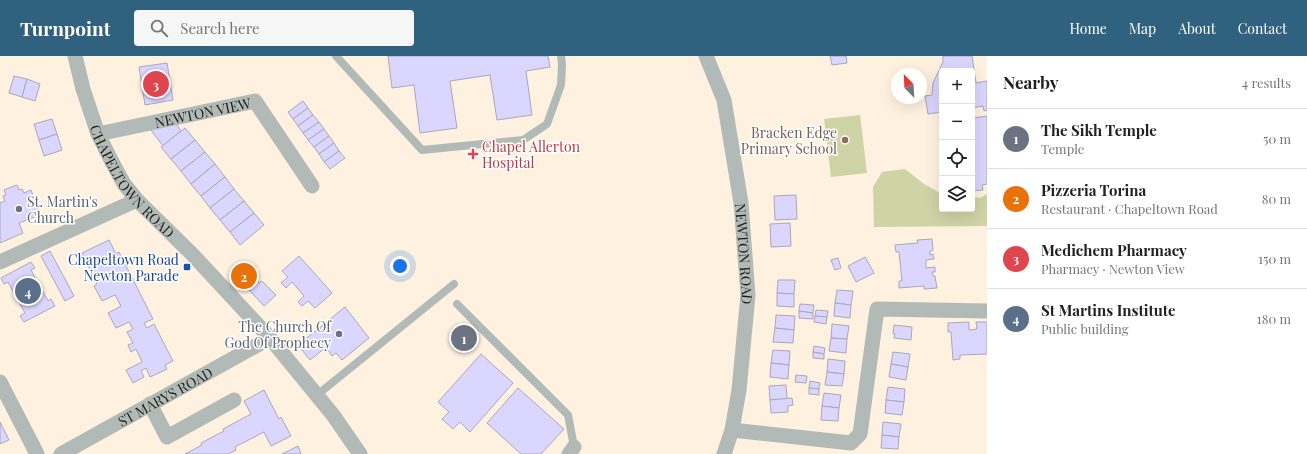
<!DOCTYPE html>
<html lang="en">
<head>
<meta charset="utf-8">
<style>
  :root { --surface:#fff; --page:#f6f6f6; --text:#202124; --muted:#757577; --line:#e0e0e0; --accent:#30627f }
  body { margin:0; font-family:"Playfair Display",serif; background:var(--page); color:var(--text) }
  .controls { position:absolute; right:12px; top:12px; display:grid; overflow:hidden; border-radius:4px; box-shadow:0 4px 16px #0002 }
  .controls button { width:36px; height:36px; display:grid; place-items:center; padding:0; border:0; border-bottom:1px solid var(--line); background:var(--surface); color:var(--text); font:20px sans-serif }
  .compass { position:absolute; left:891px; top:12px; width:36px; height:36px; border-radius:50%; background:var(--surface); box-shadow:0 4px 16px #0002; rotate:336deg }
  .you { position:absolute; left:400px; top:210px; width:14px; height:14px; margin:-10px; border:3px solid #fff; border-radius:50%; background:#1a73e8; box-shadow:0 0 0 6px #1a73e833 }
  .badge { display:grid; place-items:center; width:26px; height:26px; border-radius:50%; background:var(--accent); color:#fff; font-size:13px; font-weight:700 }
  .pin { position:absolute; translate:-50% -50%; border:2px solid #fff; box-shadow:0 1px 4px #0006 }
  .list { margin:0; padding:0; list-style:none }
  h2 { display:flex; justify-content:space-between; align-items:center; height:52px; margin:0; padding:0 16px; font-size:17px }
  h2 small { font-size:13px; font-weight:400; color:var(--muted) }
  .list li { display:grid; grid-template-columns:26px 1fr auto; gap:12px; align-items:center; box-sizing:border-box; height:60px; padding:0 16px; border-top:1px solid var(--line) }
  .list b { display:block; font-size:15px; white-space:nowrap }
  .list p { margin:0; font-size:13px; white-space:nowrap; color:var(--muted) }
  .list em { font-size:13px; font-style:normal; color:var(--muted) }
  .icon { flex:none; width:22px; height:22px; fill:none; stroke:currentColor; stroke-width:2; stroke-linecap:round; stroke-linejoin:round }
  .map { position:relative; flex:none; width:987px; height:398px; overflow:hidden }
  header { display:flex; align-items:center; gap:24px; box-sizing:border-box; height:56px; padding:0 20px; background:var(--accent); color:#fff }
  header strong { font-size:19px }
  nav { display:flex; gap:22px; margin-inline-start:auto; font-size:14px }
  .search { width:280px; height:36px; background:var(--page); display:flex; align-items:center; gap:10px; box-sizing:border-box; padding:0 14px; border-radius:4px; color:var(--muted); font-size:15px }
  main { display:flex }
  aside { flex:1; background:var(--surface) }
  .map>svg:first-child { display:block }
  .green { fill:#ced4a6 }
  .building { fill:#dbd6fd; stroke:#a9a7b9 }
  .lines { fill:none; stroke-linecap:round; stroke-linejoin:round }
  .lane { stroke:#b1bab6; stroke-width:8 }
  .street { stroke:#b1bab6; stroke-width:15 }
  .education-dot { fill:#8d6e63; stroke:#fff; stroke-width:1.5 }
  .health-dot { fill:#e0444e; stroke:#fff; stroke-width:1.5 }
  .worship-dot { fill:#6b7280; stroke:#fff; stroke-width:1.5 }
  .transit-dot { fill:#1a4fb4; stroke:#fff; stroke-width:1.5 }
  .labels { text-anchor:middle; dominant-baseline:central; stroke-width:3; stroke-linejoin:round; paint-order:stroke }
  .street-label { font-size:14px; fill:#1d1813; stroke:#fff }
  .education-label { font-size:14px; fill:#785e54; stroke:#fff; text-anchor:end }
  .health-label { font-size:14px; fill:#be3a42; stroke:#fff; text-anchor:start }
  .worship-label { font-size:14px; fill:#5b616d; stroke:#fff; text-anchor:start }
  .transit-label { font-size:14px; fill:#164399; stroke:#fff; text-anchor:end }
</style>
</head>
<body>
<header>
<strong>Turnpoint</strong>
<div class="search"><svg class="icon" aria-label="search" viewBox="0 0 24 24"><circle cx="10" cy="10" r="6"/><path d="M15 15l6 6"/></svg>Search here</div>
<nav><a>Home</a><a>Map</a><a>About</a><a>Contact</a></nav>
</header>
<main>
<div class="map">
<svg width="987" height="398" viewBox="0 0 987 398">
  <rect width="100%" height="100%" fill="#fef1e0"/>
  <!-- green -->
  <g class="green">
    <polygon points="860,59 867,117 831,121 824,63"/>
    <polygon points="905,113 924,128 942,138 942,153 972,153 972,141 980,142 987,138 987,170 874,171 873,131 882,116"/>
  </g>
  <!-- building -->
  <g class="building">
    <polygon points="388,0 548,0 550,11 526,15 532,59 497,64 490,19 450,25 457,72 420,77 414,29 392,32"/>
    <polygon points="830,0 846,0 847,7 832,9"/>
    <polygon points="943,0 972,0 976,27 987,25 987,54 984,55 983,50 972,52 972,15 942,15 942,56 928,58 925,40 932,39 933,27 943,6"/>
    <polygon points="167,7 173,44 145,49 139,11"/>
    <polygon points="14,20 27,23 22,41 9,37"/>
    <polygon points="27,23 40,28 35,45 22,41"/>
    <polygon points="303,45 308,52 293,63 288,56"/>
    <polygon points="308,52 313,59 298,70 293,63"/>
    <polygon points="972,55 973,62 987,60 987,128 982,129 983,134 972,135"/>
    <polygon points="313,59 319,66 303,77 298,70"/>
    <polygon points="52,63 57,78 39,84 34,68"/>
    <polygon points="174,65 181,75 163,90 151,74"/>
    <polygon points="319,66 324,73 308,84 303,77"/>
    <polygon points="185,72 195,84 171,103 161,91"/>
    <polygon points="324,73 329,80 314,91 308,84"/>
    <polygon points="57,78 62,94 44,100 39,84"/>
    <polygon points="329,80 334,87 319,98 314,91"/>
    <polygon points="195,84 205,96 181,115 171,103"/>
    <polygon points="334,87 339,95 324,106 319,98"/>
    <polygon points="339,95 345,102 330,113 324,106"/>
    <polygon points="205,96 215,108 191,128 181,115"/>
    <polygon points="215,108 225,121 201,140 191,128"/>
    <polygon points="225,121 234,133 210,152 201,140"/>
    <polygon points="17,129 19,134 22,133 24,137 31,134 40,159 19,167 23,177 0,187 0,147 5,145 3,140 6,139 4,134"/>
    <polygon points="234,133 244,145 220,164 210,152"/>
    <polygon points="796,139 797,163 775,164 774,140"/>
    <polygon points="244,145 254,157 230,176 220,164"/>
    <polygon points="254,157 264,169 240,189 230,176"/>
    <polygon points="790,167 791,190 771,191 770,168"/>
    <polygon points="932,183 933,194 930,195 930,199 933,198 934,203 926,204 926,212 935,211 935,216 932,216 933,220 935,220 937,232 924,233 924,230 899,232 899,225 902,225 899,196 896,196 895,189 918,187 917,184"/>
    <polygon points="109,184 116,198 119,196 153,263 144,267 147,272 154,268 173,305 165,309 167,313 150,321 146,312 141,315 144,321 133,327 126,314 142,306 136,293 131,296 128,289 133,287 127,276 133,273 129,266 116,272 108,257 121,250 115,239 102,245 94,230 97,228 82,197"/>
    <polygon points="50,195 74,240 65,245 41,200"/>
    <polygon points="299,200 332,237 315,252 308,245 302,250 298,246 304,240 292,226 286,232 281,227 288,221 282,215"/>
    <polygon points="865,201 874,217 856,226 848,210"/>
    <polygon points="838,202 841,212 835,214 831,204"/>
    <polygon points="31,206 35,212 31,214 48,245 51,243 55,250 24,266 20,260 25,257 8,226 4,228 1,222"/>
    <polygon points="252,211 259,227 262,225 276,239 264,250 235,219"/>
    <polygon points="778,224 795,224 794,238 777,237"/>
    <polygon points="837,234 853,235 851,249 835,247"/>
    <polygon points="777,237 794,238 794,251 777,250"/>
    <polygon points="835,247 851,249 850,262 834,260"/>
    <polygon points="800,248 814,249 813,257 799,255"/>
    <polygon points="345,251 369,282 342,304 336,297 332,300 326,291 310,304 298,289"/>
    <polygon points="816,254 828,255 827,261 815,260"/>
    <polygon points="799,255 813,257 813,263 799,262"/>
    <polygon points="776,259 795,260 794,274 775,272"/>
    <polygon points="815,260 827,261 826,268 814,266"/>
    <polygon points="969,266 969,274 977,273 976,266 987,266 987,298 960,299 960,303 953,304 951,276 948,276 948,267"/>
    <polygon points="832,268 849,270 847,283 831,282"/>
    <polygon points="894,269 912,271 911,284 894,282 895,278 893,278"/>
    <polygon points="775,272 794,274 793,287 773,286"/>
    <polygon points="831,282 847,283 846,297 829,295"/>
    <polygon points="814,290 825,292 824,298 813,296"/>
    <polygon points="773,294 790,295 789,309 771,307"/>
    <polygon points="813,296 824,298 824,303 813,302"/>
    <polygon points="893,296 910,298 908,311 891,308"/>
    <polygon points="481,298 513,327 470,376 460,366 453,373 442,363 449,356 438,346"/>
    <polygon points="828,303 845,305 844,318 827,316"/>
    <polygon points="771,307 789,309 788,323 770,321"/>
    <polygon points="891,308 908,311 906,324 889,321"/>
    <polygon points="827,316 844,318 842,330 825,329"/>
    <polygon points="796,319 807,320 806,327 795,326"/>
    <polygon points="810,325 820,327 819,333 809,332"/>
    <polygon points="786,329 787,343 770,344 769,330"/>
    <polygon points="888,331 905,333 904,346 886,344"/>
    <polygon points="518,332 564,373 541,398 521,398 487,367"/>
    <polygon points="809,332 819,333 819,339 809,338"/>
    <polygon points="264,334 279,363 281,361 291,380 271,390 264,376 235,391 236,394 228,398 185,398 202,389 201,387 224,375 223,373 251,358 244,345"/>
    <polygon points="824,337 841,339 839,352 822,350"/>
    <polygon points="792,342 793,349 788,350 788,356 771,357 770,344"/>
    <polygon points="886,344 904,346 902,359 885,357"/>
    <polygon points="822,350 839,352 838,365 821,364"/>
    <polygon points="0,366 9,384 0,388"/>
    <polygon points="883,366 901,368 899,381 882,379"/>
    <polygon points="882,379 899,381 898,393 881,392"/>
    <polygon points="298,390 301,398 282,398"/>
  </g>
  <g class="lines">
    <!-- lane -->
    <g class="lane">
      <polyline points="336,0 422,94 523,84 547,68 561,29 562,8 561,0"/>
      <polyline points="457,248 568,359 574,391"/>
      <polyline points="317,339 454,228"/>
    </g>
    <!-- street -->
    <g class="street">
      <path id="s1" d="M75,0L83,33L98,78L112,106L124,128L137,144L192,198L270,282L333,359L360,398"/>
      <path id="s2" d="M706,0L724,44L741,147L748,239L739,334L732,374L724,398"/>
      <path id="s3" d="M98,78L255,45L312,130"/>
      <polyline points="0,206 137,144"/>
      <polyline points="0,326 37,398"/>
      <polyline points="150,348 167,381 234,344"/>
      <polyline points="732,374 851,387 860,378 877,253 987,255"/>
      <path id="s4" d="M61,398L270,282"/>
      <polyline points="569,398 574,391"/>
    </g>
  </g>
  <!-- markers -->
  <circle class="education-dot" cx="845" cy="84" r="4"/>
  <path class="health-dot" d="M471 92h4v4h4v4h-4v4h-4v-4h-4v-4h4z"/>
  <g class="worship-dot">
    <circle cx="19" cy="153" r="4"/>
    <circle cx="339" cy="278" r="4"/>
  </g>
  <rect class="transit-dot" x="183" y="207" width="8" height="8" rx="2"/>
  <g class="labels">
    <!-- street labels -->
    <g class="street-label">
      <text stroke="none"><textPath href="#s3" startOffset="107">NEWTON VIEW</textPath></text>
      <text stroke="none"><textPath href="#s1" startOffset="140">CHAPELTOWN ROAD</textPath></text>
      <text stroke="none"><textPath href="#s2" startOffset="203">NEWTON ROAD</textPath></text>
      <text stroke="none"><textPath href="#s4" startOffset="119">ST MARYS ROAD</textPath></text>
    </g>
    <!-- education labels -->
    <g class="education-label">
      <text x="837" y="76">Bracken Edge<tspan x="837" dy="16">Primary School</tspan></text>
    </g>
    <!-- health labels -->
    <g class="health-label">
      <text x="482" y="90">Chapel Allerton<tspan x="482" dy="16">Hospital</tspan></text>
    </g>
    <!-- worship labels -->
    <g class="worship-label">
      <text x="27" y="145">St. Martin's<tspan x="27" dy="16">Church</tspan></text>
      <text x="331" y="270" text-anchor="end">The Church Of<tspan x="331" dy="16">God Of Prophecy</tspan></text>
    </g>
    <!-- transit labels -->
    <g class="transit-label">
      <text x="179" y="203">Chapeltown Road<tspan x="179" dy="16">Newton Parade</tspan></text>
    </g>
  </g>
</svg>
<div class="controls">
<button>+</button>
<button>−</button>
<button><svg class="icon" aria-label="locate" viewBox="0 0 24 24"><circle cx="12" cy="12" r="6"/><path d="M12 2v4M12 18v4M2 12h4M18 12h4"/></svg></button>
<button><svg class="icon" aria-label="layers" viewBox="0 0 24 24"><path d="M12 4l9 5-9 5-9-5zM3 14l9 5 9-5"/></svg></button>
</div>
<svg class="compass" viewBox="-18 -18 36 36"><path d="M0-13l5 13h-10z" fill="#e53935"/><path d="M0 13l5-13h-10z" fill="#757577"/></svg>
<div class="you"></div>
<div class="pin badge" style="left:464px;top:282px;background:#6b7280">1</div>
<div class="pin badge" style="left:244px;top:220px;background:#e8710a">2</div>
<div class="pin badge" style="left:156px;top:28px;background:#e0444e">3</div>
<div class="pin badge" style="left:28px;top:235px;background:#5c6f8a">4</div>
</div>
<aside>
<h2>Nearby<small>4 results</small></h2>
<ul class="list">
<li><span class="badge" style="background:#6b7280">1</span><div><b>The Sikh Temple</b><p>Temple</p></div><em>50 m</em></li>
<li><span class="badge" style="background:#e8710a">2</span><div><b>Pizzeria Torina</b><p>Restaurant · Chapeltown Road</p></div><em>80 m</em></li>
<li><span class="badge" style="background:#e0444e">3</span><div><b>Medichem Pharmacy</b><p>Pharmacy · Newton View</p></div><em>150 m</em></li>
<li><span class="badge" style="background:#5c6f8a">4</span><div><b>St Martins Institute</b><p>Public building</p></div><em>180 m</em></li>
</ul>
</aside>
</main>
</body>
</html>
